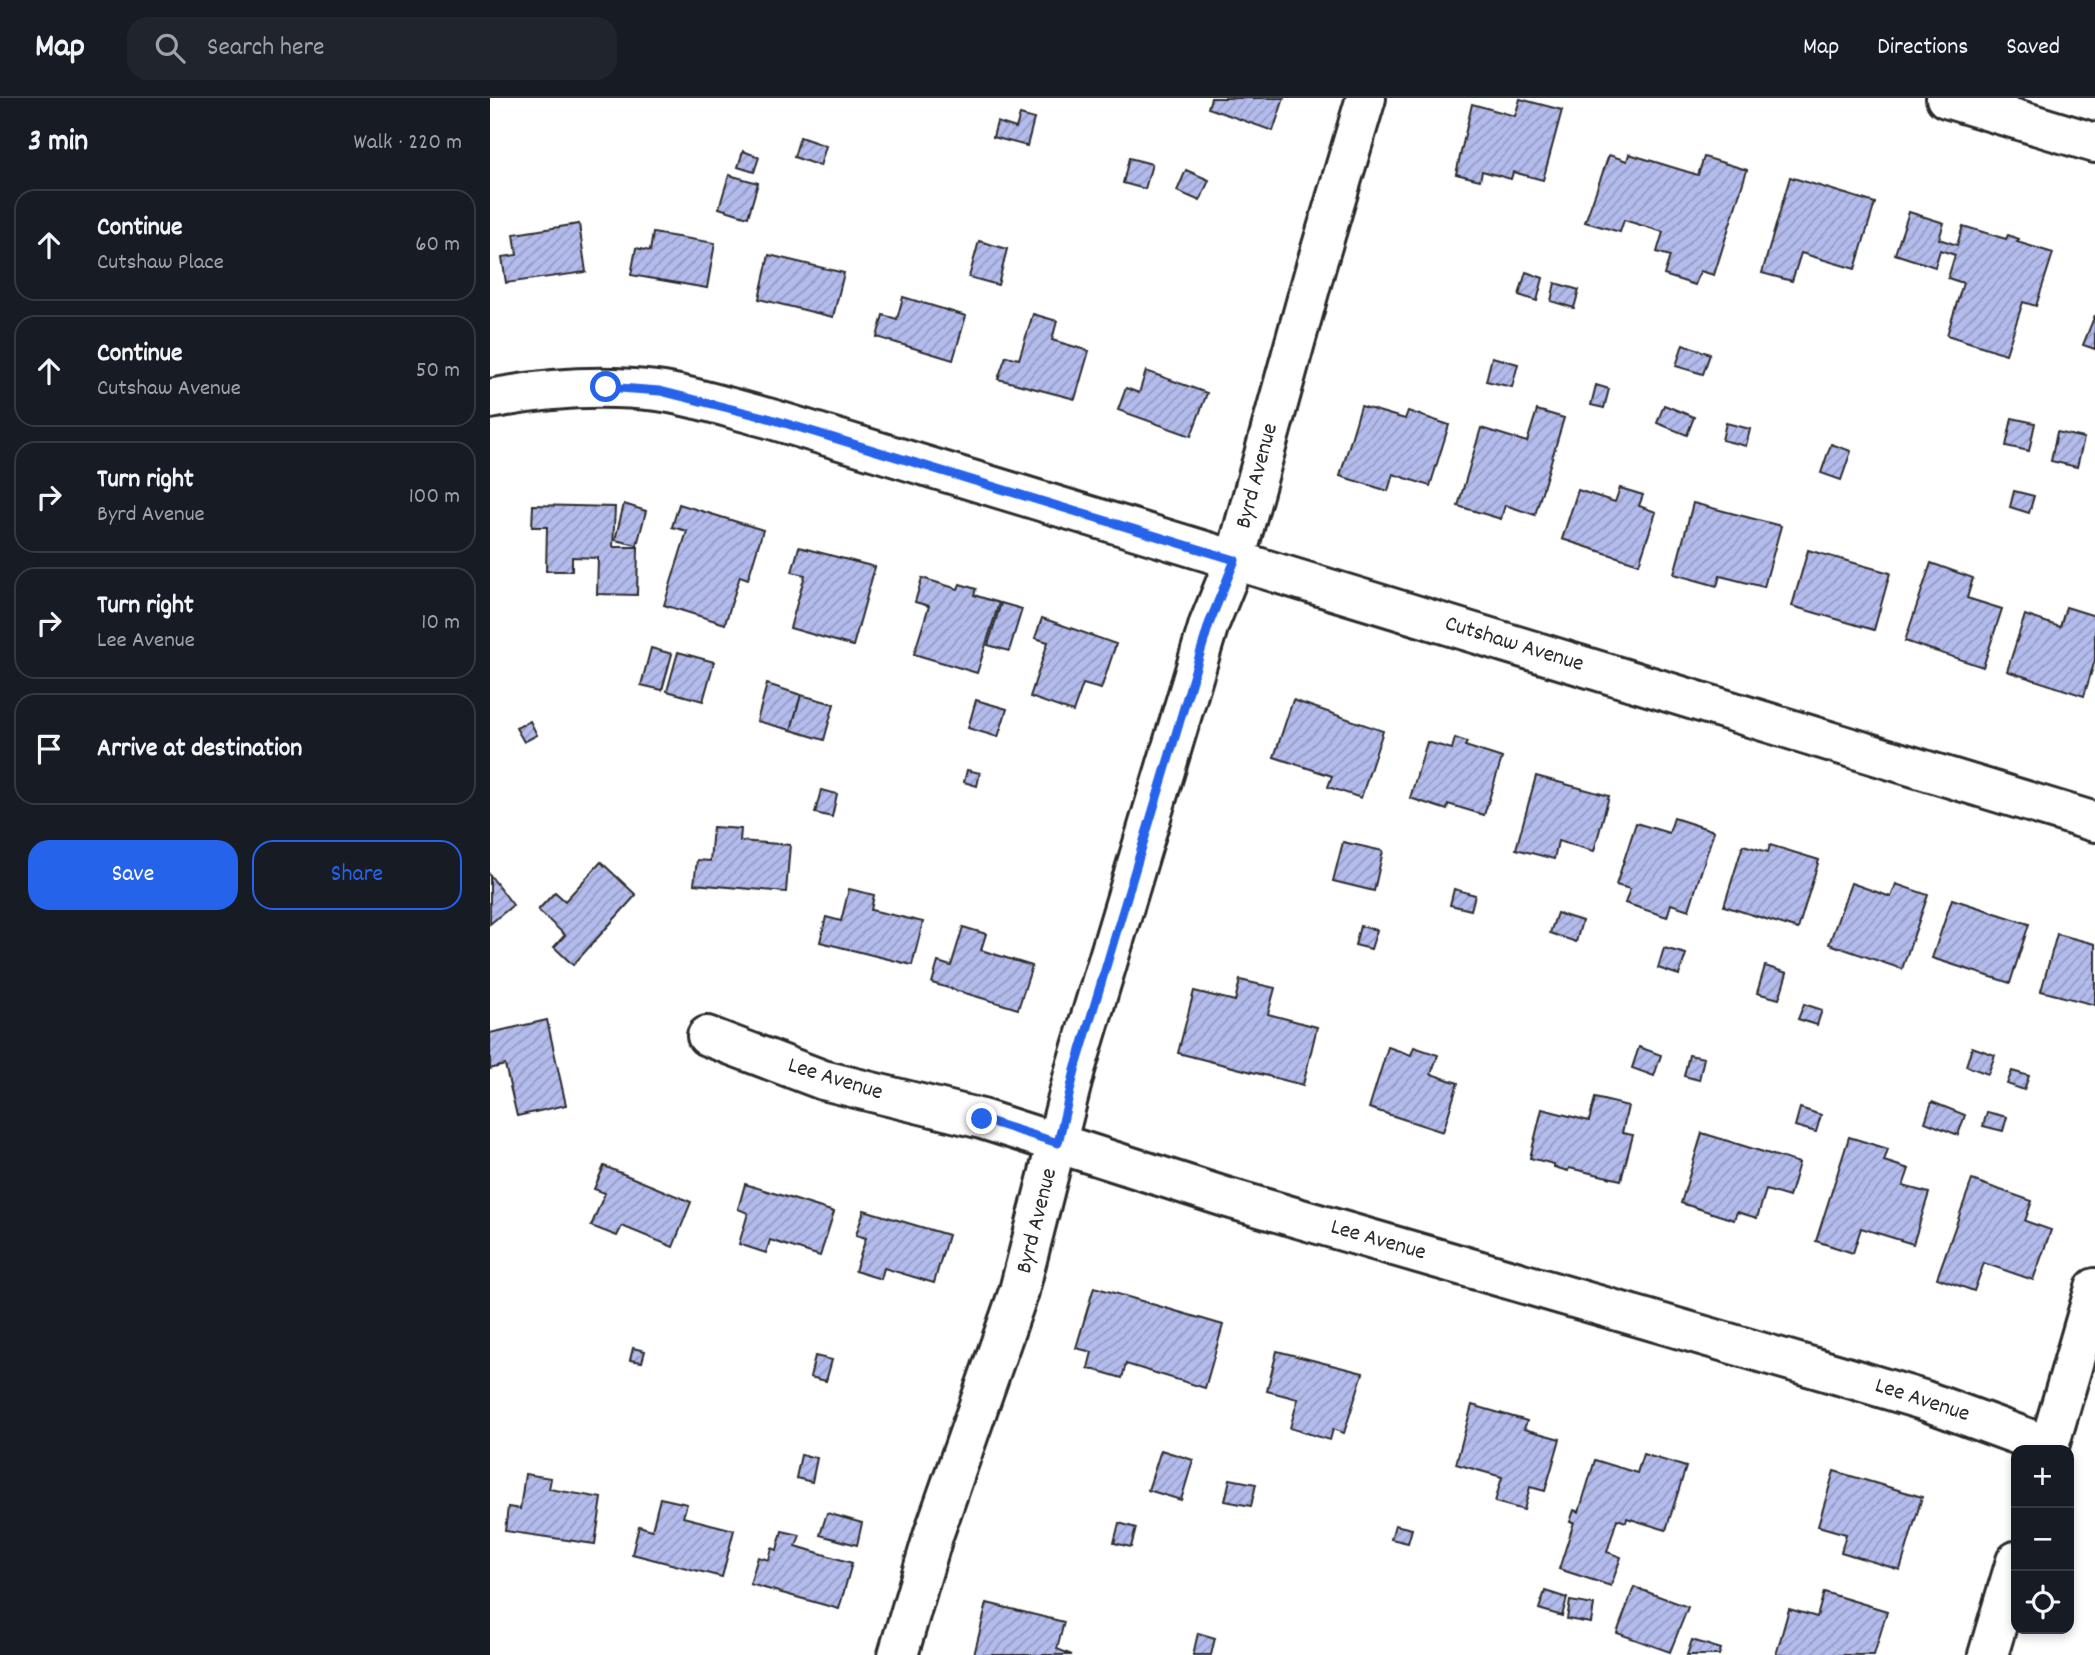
<!DOCTYPE html>
<html lang="en">
<head>
<meta charset="utf-8">
<style>
  :root { --surface:#171b24; --page:#20242c; --text:#f1f3f6; --muted:#9ea1a6; --line:#363941; --accent:#2563eb }
  body { margin:0; font-family:Dekko,sans-serif; background:var(--page); color:var(--text) }
  .controls { position:absolute; right:21px; bottom:21px; display:grid; overflow:hidden; border-radius:14px; box-shadow:0 4px 10px #0003 }
  .controls button { width:63px; height:63px; display:grid; place-items:center; padding:0; border:0; border-bottom:2px solid var(--line); background:var(--surface); color:var(--text); font:35px sans-serif }
  .stop { position:absolute; width:21px; height:21px; margin:-16px; border:5px solid #2563eb; border-radius:50%; background:#fff }
  .stop.end { background:#2563eb; border-color:#fff; box-shadow:0 2px 7px #0008 }
  .list { margin:0; padding:0; list-style:none }
  h2 { display:flex; justify-content:space-between; align-items:center; height:91px; margin:0; padding:0 28px; font-size:30px }
  h2 small { font-size:23px; font-weight:400; color:var(--muted) }
  .list li { display:grid; grid-template-columns:46px 1fr auto; gap:21px; align-items:center; box-sizing:border-box; height:112px; margin:0 14px 14px; padding:0 14px; border:2px solid var(--line); border-radius:21px }
  .list b { display:block; font-size:26px; white-space:nowrap }
  .list p { margin:0; font-size:23px; white-space:nowrap; color:var(--muted) }
  .list em { font-size:23px; font-style:normal; color:var(--muted) }
  .actions { display:flex; gap:14px; padding:21px 28px }
  .actions a { flex:1; padding:16px 0; border:2px solid var(--accent); border-radius:21px; text-align:center; font-size:24px; color:var(--accent) }
  .actions .main { background:var(--accent); color:#fff }
  .icon { flex:none; width:38px; height:38px; fill:none; stroke:currentColor; stroke-width:2; stroke-linecap:round; stroke-linejoin:round }
  .map { position:relative; flex:none; width:1605px; height:1557px; overflow:hidden }
  header { display:flex; align-items:center; gap:42px; box-sizing:border-box; height:98px; padding:0 35px; background:var(--surface); border-bottom:2px solid var(--line) }
  header strong { font-size:33px }
  nav { display:flex; gap:38px; margin-inline-start:auto; font-size:24px }
  .search { width:490px; height:63px; background:var(--page); display:flex; align-items:center; gap:18px; box-sizing:border-box; padding:0 24px; border-radius:21px; color:var(--muted); font-size:26px }
  main { display:flex }
  aside { flex:1; background:var(--surface) }
  .map>svg:first-child { display:block }
  .building { fill:url(#building-hatch); stroke:#2b2b2b; stroke-width:2 }
  .lines { fill:none; stroke-linecap:round; stroke-linejoin:round }
  .minor-casing { stroke:#2b2b2b; stroke-width:44 }
  .minor { stroke:#fff; stroke-width:38 }
  .route { stroke:#2563eb; stroke-width:9 }
  .labels { text-anchor:middle; dominant-baseline:central; stroke-width:5; stroke-linejoin:round; paint-order:stroke }
  .street-label { font-size:23px; fill:#2b2b2b; stroke:#fff }
</style>
</head>
<body>
<header>
<strong>Map</strong>
<div class="search"><svg class="icon" aria-label="search" viewBox="0 0 24 24"><circle cx="10" cy="10" r="6"/><path d="M15 15l6 6"/></svg>Search here</div>
<nav><a>Map</a><a>Directions</a><a>Saved</a></nav>
</header>
<main>
<aside>
<h2>3 min<small>Walk · 220 m</small></h2>
<ul class="list">
<li><svg class="icon" aria-label="ahead" viewBox="0 0 24 24"><path d="M12 20V5M6 11l6-6 6 6"/></svg><div><b>Continue</b><p>Cutshaw Place</p></div><em>60 m</em></li>
<li><svg class="icon" aria-label="ahead" viewBox="0 0 24 24"><path d="M12 20V5M6 11l6-6 6 6"/></svg><div><b>Continue</b><p>Cutshaw Avenue</p></div><em>50 m</em></li>
<li><svg class="icon" aria-label="right" viewBox="0 0 24 24"><path d="M7 20v-9h11M14 6l5 5-5 5"/></svg><div><b>Turn right</b><p>Byrd Avenue</p></div><em>100 m</em></li>
<li><svg class="icon" aria-label="right" viewBox="0 0 24 24"><path d="M7 20v-9h11M14 6l5 5-5 5"/></svg><div><b>Turn right</b><p>Lee Avenue</p></div><em>10 m</em></li>
<li><svg class="icon" aria-label="arrive" viewBox="0 0 24 24"><path d="M6 21V4h12l-3 4 3 4H6"/></svg><div><b>Arrive at destination</b></div></li>
</ul>
<div class="actions"><a class="main">Save</a><a>Share</a></div>
</aside>
<div class="map">
<svg width="1605" height="1557" viewBox="0 0 1605 1557">
  <defs>
    <pattern id="building-hatch" width="6" height="6" patternUnits="userSpaceOnUse" patternTransform="scale(1.75)"><rect width="6" height="6" fill="#b4bced"/><path d="M-1 1l2-2M0 6l6-6M5 7l2-2" fill="none" stroke="#9399c0"/></pattern>
  </defs>
  <rect width="100%" height="100%" fill="#fff"/>
  <filter id="ink" filterUnits="userSpaceOnUse"><feTurbulence type="fractalNoise" baseFrequency=".0143" numOctaves="2"/><feDisplacementMap in="SourceGraphic" scale="14" xChannelSelector="R" yChannelSelector="G"/><feConvolveMatrix kernelMatrix="1 2 1 2 8 2 1 2 1" color-interpolation-filters="sRGB"/></filter>
  <g filter="url(#ink)">
    <!-- building -->
    <g class="building">
      <polygon points="721,0 794,0 783,33 718,10"/>
      <polygon points="1030,1 1072,12 1053,82 1023,74 1021,81 992,73 990,82 966,76 982,6 1025,18"/>
      <polygon points="530,17 544,21 537,48 503,39 507,24 526,30"/>
      <polygon points="310,39 336,48 330,68 304,59"/>
      <polygon points="253,53 269,59 264,74 248,69"/>
      <polygon points="1139,56 1208,77 1214,59 1257,72 1224,177 1210,173 1205,187 1174,177 1180,158 1167,154 1173,134 1134,122 1130,134 1095,124 1119,57 1137,63"/>
      <polygon points="639,60 662,66 655,91 633,85"/>
      <polygon points="696,72 719,82 710,103 687,93"/>
      <polygon points="239,77 268,85 258,119 229,110"/>
      <polygon points="1300,79 1385,105 1365,171 1311,155 1302,183 1272,175"/>
      <polygon points="1419,114 1454,125 1449,141 1467,147 1473,128 1516,141 1518,137 1529,141 1527,144 1563,155 1546,208 1533,204 1516,256 1457,237 1473,185 1458,180 1465,157 1450,152 1445,169 1405,156"/>
      <polygon points="89,126 96,174 16,185 12,159 27,157 24,136"/>
      <polygon points="163,135 225,145 217,190 141,177 146,150 160,153"/>
      <polygon points="489,143 517,151 508,187 479,179"/>
      <polygon points="279,157 354,175 343,219 269,201"/>
      <polygon points="1036,174 1053,180 1047,203 1029,197"/>
      <polygon points="1065,185 1089,192 1084,210 1061,203"/>
      <polygon points="413,199 476,218 463,262 387,239 393,217 407,221"/>
      <polygon points="543,216 567,223 562,242 599,253 585,301 508,281 516,258 529,261"/>
      <polygon points="1605,217 1605,251 1593,247"/>
      <polygon points="1193,246 1220,256 1213,276 1186,268"/>
      <polygon points="1002,259 1028,266 1022,289 996,283"/>
      <polygon points="656,273 717,295 701,338 628,312 636,290 649,295"/>
      <polygon points="1106,287 1119,291 1114,310 1101,307"/>
      <polygon points="1174,307 1204,319 1197,337 1167,325"/>
      <polygon points="871,308 915,321 918,313 959,327 940,388 903,376 898,393 850,378"/>
      <polygon points="1047,312 1074,320 1045,417 1015,407 1011,421 968,408 991,330 1037,344"/>
      <polygon points="1522,320 1545,325 1539,353 1516,348"/>
      <polygon points="1236,325 1260,331 1256,348 1232,342"/>
      <polygon points="1567,334 1594,340 1587,369 1561,363"/>
      <polygon points="1341,346 1361,353 1351,382 1331,375"/>
      <polygon points="1130,390 1153,397 1149,408 1166,414 1149,466 1072,441 1088,392 1125,404"/>
      <polygon points="1524,393 1544,398 1539,415 1520,409"/>
      <polygon points="1203,405 1291,428 1274,489 1230,478 1227,488 1184,476"/>
      <polygon points="134,406 156,413 147,447 125,442"/>
      <polygon points="189,406 273,432 258,481 250,478 235,526 174,507 197,433 182,429"/>
      <polygon points="43,407 125,409 123,449 148,449 147,497 107,496 108,460 82,459 82,473 56,473 57,429 42,429"/>
      <polygon points="309,449 385,469 363,548 300,530 315,477 302,474"/>
      <polygon points="1318,452 1400,475 1384,532 1302,508"/>
      <polygon points="1441,465 1483,480 1477,500 1512,511 1493,569 1415,543"/>
      <polygon points="432,480 468,491 470,486 486,491 484,497 509,505 487,575 424,556 439,508 425,504"/>
      <polygon points="511,505 532,511 519,553 498,547"/>
      <polygon points="1576,509 1605,518 1605,562 1594,598 1517,573 1535,517 1570,529"/>
      <polygon points="552,520 626,546 611,591 593,586 583,614 540,599 558,544 545,540"/>
      <polygon points="161,550 182,556 172,592 151,587"/>
      <polygon points="188,554 224,564 213,603 177,593"/>
      <polygon points="277,586 311,597 301,632 267,623"/>
      <polygon points="311,597 344,606 334,642 301,632"/>
      <polygon points="486,602 517,611 508,639 478,630"/>
      <polygon points="803,602 893,633 871,700 838,689 842,678 784,659"/>
      <polygon points="40,623 47,637 34,644 26,630"/>
      <polygon points="965,640 977,644 975,648 1012,660 994,717 958,706 957,712 920,700 937,644 962,651"/>
      <polygon points="477,672 490,675 487,688 474,684"/>
      <polygon points="1046,678 1119,698 1104,753 1068,743 1064,761 1026,751"/>
      <polygon points="331,692 347,696 342,719 325,715"/>
      <polygon points="1184,720 1224,733 1199,812 1181,806 1177,819 1135,805 1140,791 1126,787 1146,725 1179,735"/>
      <polygon points="223,729 251,731 250,743 300,747 296,794 204,786 207,762 220,763"/>
      <polygon points="853,744 893,753 884,793 843,783"/>
      <polygon points="1253,747 1278,754 1280,747 1329,762 1308,831 1234,808"/>
      <polygon points="111,764 146,797 83,867 64,849 75,837 48,812 65,794 75,803"/>
      <polygon points="0,777 23,807 0,826"/>
      <polygon points="1361,785 1401,799 1406,786 1438,797 1412,871 1339,846"/>
      <polygon points="359,791 384,797 381,812 433,824 422,867 330,844 336,819 351,823"/>
      <polygon points="964,791 985,797 981,812 960,807"/>
      <polygon points="1462,801 1539,826 1520,885 1442,860"/>
      <polygon points="1067,815 1092,823 1086,844 1060,835"/>
      <polygon points="870,828 887,832 881,851 865,847"/>
      <polygon points="473,829 496,836 491,852 542,868 528,911 442,885 448,864 461,868"/>
      <polygon points="1567,836 1605,846 1605,907 1551,893"/>
      <polygon points="1174,850 1196,856 1189,877 1168,870"/>
      <polygon points="1275,868 1297,875 1289,901 1267,895"/>
      <polygon points="750,882 785,890 778,916 827,929 813,987 688,955 704,893 745,903"/>
      <polygon points="1314,906 1332,912 1327,927 1308,921"/>
      <polygon points="57,922 76,1007 27,1018 15,967 0,971 0,935"/>
      <polygon points="898,949 921,957 924,949 948,957 941,976 968,985 953,1034 879,1010"/>
      <polygon points="1149,949 1171,957 1164,978 1142,970"/>
      <polygon points="1482,949 1505,957 1498,976 1476,968"/>
      <polygon points="1199,957 1214,960 1209,982 1194,978"/>
      <polygon points="1522,973 1539,978 1534,992 1517,986"/>
      <polygon points="1105,1000 1138,1008 1132,1035 1143,1037 1131,1082 1079,1070 1078,1073 1064,1069 1064,1066 1040,1060 1052,1011 1099,1023"/>
      <polygon points="1442,1004 1475,1017 1468,1037 1435,1024"/>
      <polygon points="1310,1010 1331,1017 1326,1034 1305,1028"/>
      <polygon points="1497,1014 1517,1019 1513,1033 1493,1028"/>
      <polygon points="1212,1035 1309,1065 1299,1099 1276,1092 1267,1120 1247,1114 1244,1122 1191,1105"/>
      <polygon points="1359,1039 1398,1051 1394,1063 1419,1071 1413,1088 1439,1095 1423,1146 1371,1130 1363,1155 1326,1143"/>
      <polygon points="114,1068 201,1104 183,1149 132,1128 127,1138 101,1128 115,1095 104,1091"/>
      <polygon points="1482,1082 1542,1103 1535,1123 1561,1132 1543,1182 1494,1165 1484,1193 1447,1180"/>
      <polygon points="255,1086 344,1114 330,1158 280,1142 276,1155 249,1146 258,1115 248,1111"/>
      <polygon points="374,1112 458,1137 444,1185 394,1170 391,1181 365,1173 376,1140 366,1137"/>
      <polygon points="604,1189 733,1227 715,1290 636,1266 632,1280 598,1270 602,1254 586,1250"/>
      <polygon points="143,1250 155,1253 152,1264 140,1262"/>
      <polygon points="787,1253 873,1275 854,1335 843,1331 840,1342 800,1330 808,1301 777,1293"/>
      <polygon points="325,1258 342,1262 336,1283 320,1279"/>
      <polygon points="982,1307 1037,1323 1034,1331 1070,1341 1055,1393 1040,1389 1034,1412 1005,1404 1012,1379 966,1366"/>
      <polygon points="671,1352 703,1362 691,1402 658,1392"/>
      <polygon points="1153,1356 1196,1369 1176,1432 1137,1420 1136,1424 1127,1421 1117,1454 1131,1459 1121,1488 1069,1471 1084,1424 1080,1424 1084,1412 1089,1414 1105,1362 1147,1375"/>
      <polygon points="311,1357 327,1360 322,1384 306,1380"/>
      <polygon points="1344,1373 1432,1399 1410,1472 1351,1454 1356,1436 1328,1428"/>
      <polygon points="35,1376 61,1380 59,1391 112,1400 105,1446 15,1433 18,1409 30,1411"/>
      <polygon points="740,1381 766,1386 761,1408 735,1403"/>
      <polygon points="170,1400 197,1406 193,1419 244,1432 232,1479 142,1456 149,1428 162,1432"/>
      <polygon points="337,1415 372,1425 367,1447 330,1437"/>
      <polygon points="629,1425 646,1430 641,1449 624,1445"/>
      <polygon points="905,1427 922,1431 918,1445 901,1441"/>
      <polygon points="292,1433 310,1437 306,1448 362,1465 349,1511 260,1486 268,1459 279,1462 282,1450 287,1452"/>
      <polygon points="1144,1489 1198,1509 1180,1554 1127,1535"/>
      <polygon points="1055,1493 1077,1500 1072,1518 1049,1511"/>
      <polygon points="1334,1494 1397,1513 1384,1557 1286,1557 1299,1511 1327,1519"/>
      <polygon points="1080,1503 1104,1507 1101,1525 1077,1521"/>
      <polygon points="497,1505 574,1524 567,1551 582,1557 484,1557"/>
      <polygon points="708,1535 725,1540 721,1557 703,1557"/>
      <polygon points="1202,1542 1231,1551 1229,1557 1197,1557"/>
    </g>
    <g class="lines">
      <defs>
        <g id="minor">
          <polyline points="1456,0 1605,45"/>
          <path d="M0,301C56,290 110,286 167,293C204,298 242,311 278,320L1605,724"/>
          <polyline points="217,938 333,982 492,1021 735,1099 1346,1276 1433,1302 1559,1348"/>
          <polyline points="1558,1352 1605,1190"/>
          <polyline points="408,1557 444,1435 529,1193 585,972 719,526 745,462 826,168 876,0"/>
          <polyline points="1498,1557 1526,1463"/>
        </g>
      </defs>
      <!-- minor casing -->
      <use href="#minor" class="minor-casing"/>
      <!-- minor -->
      <use href="#minor" class="minor"/>
    </g>
  </g>
  <g class="lines" filter="url(#ink)">
    <!-- route -->
    <polyline class="route" points="116,289 170,293 278,320 745,462 719,526 585,972 568,1045 492,1021"/>
  </g>
  <g class="labels">
    <!-- street labels -->
    <g class="street-label">
      <text transform="translate(768 378) rotate(-75)">Byrd Avenue</text>
      <text transform="translate(1024 547) rotate(17)">Cutshaw Avenue</text>
      <text transform="translate(345 982) rotate(17)">Lee Avenue</text>
      <text transform="translate(548 1123) rotate(-76)">Byrd Avenue</text>
      <text transform="translate(888 1143) rotate(16)">Lee Avenue</text>
      <text transform="translate(1432 1303) rotate(18)">Lee Avenue</text>
    </g>
  </g>
</svg>
<div class="controls">
<button>+</button>
<button>−</button>
<button><svg class="icon" aria-label="locate" viewBox="0 0 24 24"><circle cx="12" cy="12" r="6"/><path d="M12 2v4M12 18v4M2 12h4M18 12h4"/></svg></button>
</div>
<div class="stop" style="left:116px;top:289px"></div>
<div class="stop end" style="left:492px;top:1021px"></div>
</div>
</main>
</body>
</html>
